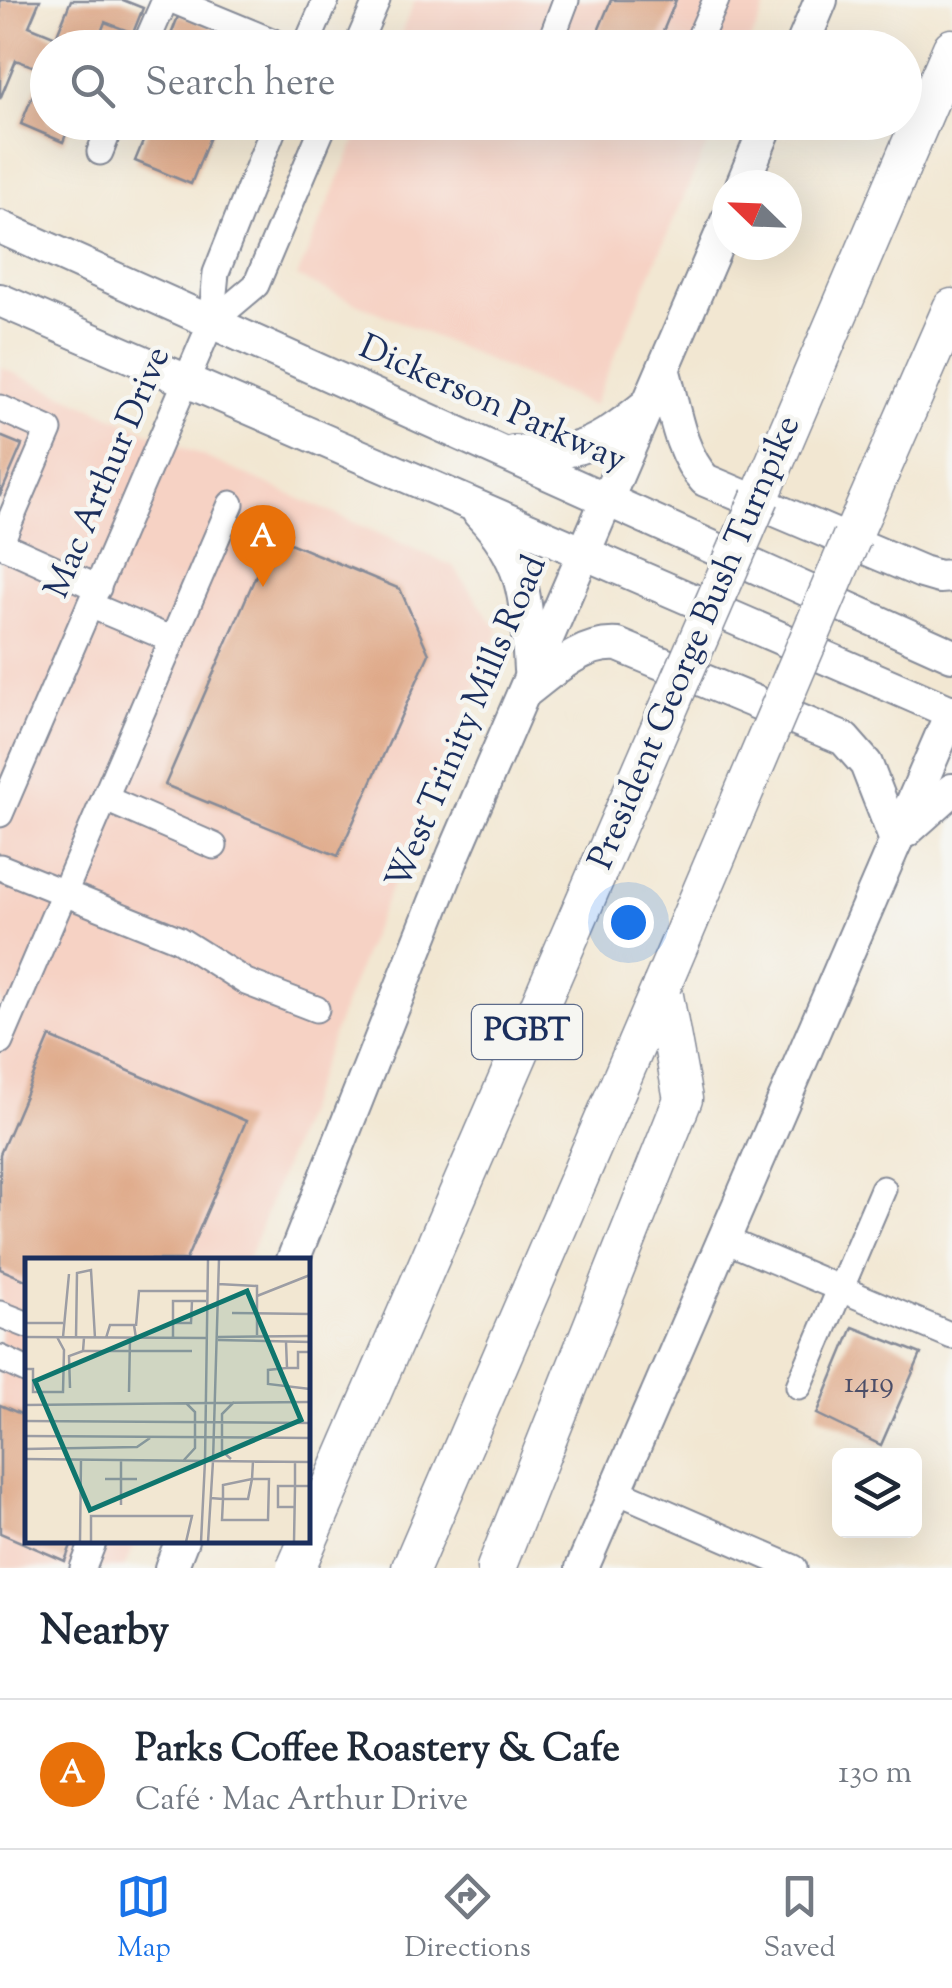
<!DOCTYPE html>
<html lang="en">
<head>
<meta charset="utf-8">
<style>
  :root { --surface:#fff; --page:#f6f6f7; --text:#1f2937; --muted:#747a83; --line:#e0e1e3; --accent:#1a73e8 }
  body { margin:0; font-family:"Sorts Mill Goudy",serif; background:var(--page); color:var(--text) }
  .controls { position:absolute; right:30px; bottom:30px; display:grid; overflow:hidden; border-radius:15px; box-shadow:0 10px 40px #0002 }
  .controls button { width:90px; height:90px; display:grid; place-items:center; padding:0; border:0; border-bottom:2px solid var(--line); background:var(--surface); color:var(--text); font:50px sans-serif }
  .compass { position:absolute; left:712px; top:170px; width:90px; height:90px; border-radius:50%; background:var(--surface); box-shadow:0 10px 40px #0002; rotate:293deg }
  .you { position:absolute; left:628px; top:922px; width:35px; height:35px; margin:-25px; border:8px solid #fff; border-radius:50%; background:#1a73e8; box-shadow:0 0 0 15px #1a73e833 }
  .badge { display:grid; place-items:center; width:65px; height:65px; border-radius:50%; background:var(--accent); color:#fff; font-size:32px; font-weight:700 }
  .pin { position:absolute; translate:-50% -82px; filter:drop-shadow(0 2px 5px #0008) }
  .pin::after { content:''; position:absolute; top:52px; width:35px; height:30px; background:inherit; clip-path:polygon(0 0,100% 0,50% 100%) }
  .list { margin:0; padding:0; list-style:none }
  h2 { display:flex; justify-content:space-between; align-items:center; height:130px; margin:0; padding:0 40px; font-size:42px }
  h2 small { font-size:32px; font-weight:400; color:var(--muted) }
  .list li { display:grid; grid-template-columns:65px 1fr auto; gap:30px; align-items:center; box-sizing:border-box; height:150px; padding:0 40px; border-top:2px solid var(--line) }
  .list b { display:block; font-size:38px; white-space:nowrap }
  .list p { margin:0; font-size:32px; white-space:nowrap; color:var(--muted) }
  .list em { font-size:32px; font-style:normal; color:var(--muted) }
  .icon { flex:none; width:55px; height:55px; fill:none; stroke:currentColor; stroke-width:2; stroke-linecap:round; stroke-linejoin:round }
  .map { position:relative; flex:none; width:952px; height:1568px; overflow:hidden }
  .search { position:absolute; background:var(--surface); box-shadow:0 10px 40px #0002; left:30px; right:30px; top:30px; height:110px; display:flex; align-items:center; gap:25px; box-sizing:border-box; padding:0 35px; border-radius:55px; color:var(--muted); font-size:38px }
  .sheet { height:280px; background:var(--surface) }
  nav { display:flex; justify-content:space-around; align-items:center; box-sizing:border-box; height:140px; border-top:2px solid var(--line); background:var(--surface); font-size:28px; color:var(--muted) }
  nav a { display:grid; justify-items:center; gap:5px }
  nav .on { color:var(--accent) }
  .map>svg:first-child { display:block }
  .built { fill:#f6d2c4 }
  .building { fill:#dfa988 }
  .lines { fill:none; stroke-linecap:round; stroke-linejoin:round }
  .minor-casing { stroke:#868b98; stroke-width:29 }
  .major-casing { stroke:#868b98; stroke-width:36 }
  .highway-casing { stroke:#868b98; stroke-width:41 }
  .minor { stroke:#fff; stroke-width:25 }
  .major { stroke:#fff; stroke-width:32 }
  .highway { stroke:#fff; stroke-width:38 }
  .highway-bridge-casing { stroke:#868b98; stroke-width:41; stroke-linecap:butt }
  .highway-bridge { stroke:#fff; stroke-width:38 }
  .labels { text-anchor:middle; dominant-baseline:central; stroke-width:9; stroke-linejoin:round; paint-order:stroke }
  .number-label { font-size:30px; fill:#4c4e68 }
  .shield { fill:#f6f6f2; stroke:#5d6b8a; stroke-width:2.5 }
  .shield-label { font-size:32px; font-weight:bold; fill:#1b2f5e }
  .street-label { font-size:35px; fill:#1b2f5e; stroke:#f6f6f2 }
  .inset-road { fill:none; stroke:#9c9da4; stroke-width:2.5 }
  .view { fill:#0f766e; fill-opacity:0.15; stroke:#0f766e; stroke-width:5 }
  .inset-edge { fill:none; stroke:#1b2f5e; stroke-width:5 }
</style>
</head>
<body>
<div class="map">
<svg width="952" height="1568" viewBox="0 0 952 1568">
  <rect width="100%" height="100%" fill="#f6f6f2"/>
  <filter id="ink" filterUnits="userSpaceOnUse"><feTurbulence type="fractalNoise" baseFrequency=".01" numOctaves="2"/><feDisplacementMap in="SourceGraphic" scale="20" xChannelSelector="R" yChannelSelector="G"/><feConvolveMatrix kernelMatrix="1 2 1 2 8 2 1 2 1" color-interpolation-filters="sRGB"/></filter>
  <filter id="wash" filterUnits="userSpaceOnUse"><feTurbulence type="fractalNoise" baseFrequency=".0048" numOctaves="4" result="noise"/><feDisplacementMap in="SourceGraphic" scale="40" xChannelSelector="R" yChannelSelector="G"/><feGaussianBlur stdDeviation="2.25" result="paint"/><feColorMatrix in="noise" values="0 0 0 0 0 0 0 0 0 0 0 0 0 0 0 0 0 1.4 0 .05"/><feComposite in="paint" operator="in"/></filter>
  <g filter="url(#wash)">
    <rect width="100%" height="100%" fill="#f2e7d2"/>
    <!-- built -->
    <g class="built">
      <polygon points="415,0 769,0 748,47 395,48"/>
      <polygon points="363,123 716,123 593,406 297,277"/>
      <polygon points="0,367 453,566 499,632 367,945 248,1260 28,1260 28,1540 136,1541 124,1568 0,1568"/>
    </g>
    <g id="blocks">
      <!-- building -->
      <g class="building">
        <polygon points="0,0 40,0 29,26 56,37 71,0 123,0 143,8 133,33 105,22 95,48 48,48 48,122 71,122 63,142 21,124 43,70 16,60 0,99"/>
        <polygon points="611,0 676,0 656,48 591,48"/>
        <polygon points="179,14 233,36 229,48 181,48 169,40"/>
        <polygon points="151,122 216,122 191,184 135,161"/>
        <polygon points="0,436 22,445 0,496"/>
        <polygon points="273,536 400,589 429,654 338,856 165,785"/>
        <polygon points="50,1037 246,1121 186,1260 28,1260 28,1281 0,1269 0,1154"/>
        <polygon points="853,1327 921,1354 881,1445 817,1414"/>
        <polygon points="0,1405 28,1417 28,1540 73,1540 65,1561 0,1533"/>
      </g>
    </g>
  </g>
  <g filter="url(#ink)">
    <use href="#blocks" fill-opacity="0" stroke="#868b98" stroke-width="2.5"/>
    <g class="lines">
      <defs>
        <g id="minor">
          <polyline points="172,0 288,48"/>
          <polyline points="144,48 165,0"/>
          <polyline points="305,48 326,0"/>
          <polyline points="356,48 377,0"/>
          <polyline points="548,48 566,0"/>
          <polyline points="695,48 716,0"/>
          <polyline points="100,152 112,122"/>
          <polyline points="211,323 256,285 325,122"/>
          <polyline points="0,408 49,430 0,544"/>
          <polyline points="0,544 98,588"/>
          <polyline points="90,605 173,640"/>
          <polyline points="106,799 214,846"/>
          <polyline points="0,814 211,323 216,273 276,122"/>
          <polyline points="0,867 178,939 246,982 316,1009"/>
          <polyline points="0,1042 231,504"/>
          <polyline points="723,1239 952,1336"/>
          <polyline points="0,1314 28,1325"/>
          <polyline points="0,1358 28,1371"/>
          <polyline points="799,1386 883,1189"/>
          <polyline points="615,1490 794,1568"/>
          <polyline points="83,1568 94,1540"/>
        </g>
        <g id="major">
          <polyline points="801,48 821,0"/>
          <polyline points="742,185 768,122"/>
          <polyline points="0,227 952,655"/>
          <polyline points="0,300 951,712"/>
          <path d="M664,372C674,407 679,453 705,480L922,572L939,577L952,576"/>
          <path d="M513,452C577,457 596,445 645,406"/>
          <path d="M479,513C528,563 526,604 530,670"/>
          <path d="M524,693C552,672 581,642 618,645L844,739L866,764L896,841"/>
          <polyline points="906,831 952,790"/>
          <polyline points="293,1260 454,854 727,221"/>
          <polyline points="171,1568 182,1540"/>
          <polyline points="582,1568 952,711"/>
        </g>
        <g id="highway">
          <polyline points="760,497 952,48"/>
          <polyline points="852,537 952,308"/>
          <polyline points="411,1568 662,985"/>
          <polyline points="496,1568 683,1099 662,985"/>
        </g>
      </defs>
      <!-- minor casing -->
      <use href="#minor" class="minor-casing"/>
      <!-- major casing -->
      <use href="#major" class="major-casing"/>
      <!-- highway casing -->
      <use href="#highway" class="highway-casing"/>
      <!-- minor -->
      <use href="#minor" class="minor"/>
      <!-- major -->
      <use href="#major" class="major"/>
      <!-- highway -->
      <use href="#highway" class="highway"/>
      <defs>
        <g id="highway-bridge">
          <polyline points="662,985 852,537"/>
          <polyline points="296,1568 760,497"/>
        </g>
      </defs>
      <!-- highway-bridge casing -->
      <use href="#highway-bridge" class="highway-bridge-casing"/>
      <!-- highway-bridge -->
      <use href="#highway-bridge" class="highway-bridge"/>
    </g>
  </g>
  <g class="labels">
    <!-- number labels -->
    <g class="number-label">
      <text x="869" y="1384">1419</text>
    </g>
    <!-- shield labels -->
    <rect class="shield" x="472" y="1005" width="110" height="54" rx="8"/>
    <g class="shield-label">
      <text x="527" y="1032">PGBT</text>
    </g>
    <!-- street labels -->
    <g class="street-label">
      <text transform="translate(492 405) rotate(24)">Dickerson Parkway</text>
      <text transform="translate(109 473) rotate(-67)">Mac Arthur Drive</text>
      <text transform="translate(696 643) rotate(-67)">President George Bush Turnpike</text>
      <text transform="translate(468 723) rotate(-67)">West Trinity Mills Road</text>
    </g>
  </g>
  <!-- overview -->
  <g transform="translate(25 1258)">
    <rect width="285" height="285" fill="#f2e7d2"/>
    <path class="inset-road" d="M193,26L232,28V77M232,38L285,17M207,55L285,56M0,65H38M148,65H166L167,43M111,68L114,33H182M0,79L182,80M38,79L44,16M193,79L285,78M51,80L52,15L66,12L70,80M59,80L58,93H167M81,80L85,67H109L111,80M148,80V43H181M193,82L285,84M261,84L262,110L243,112V126L285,131M262,110H273V94H285M0,111H8V134H38L39,92L32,79M45,130L44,98L58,93M104,134L105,80M0,147L285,144M0,163L285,165M0,178L285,180M0,191L112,189L125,180M0,201L285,204M206,201L197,193V156L209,144M96,202V247M159,202L170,190V154L161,145M180,203L183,1M188,203L194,1M270,204V228H285M80,221H112M185,240L198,241H223L227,221H244L243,262H197L198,241V227L227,221L228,203M269,249H253V228H270L269,284M55,284L56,202M66,284V258H167L161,284M176,284L180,203M183,284L188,203"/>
    <path class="view" d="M222,33L276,162L65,252L10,123Z"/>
    <rect width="285" height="285" class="inset-edge"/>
  </g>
</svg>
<div class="controls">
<button><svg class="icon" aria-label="layers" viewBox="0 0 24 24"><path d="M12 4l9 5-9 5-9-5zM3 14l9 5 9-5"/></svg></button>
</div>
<svg class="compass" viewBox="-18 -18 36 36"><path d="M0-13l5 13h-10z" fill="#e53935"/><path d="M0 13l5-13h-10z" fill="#747a83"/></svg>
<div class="you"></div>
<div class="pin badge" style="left:263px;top:587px;background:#e8710a">A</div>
<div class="search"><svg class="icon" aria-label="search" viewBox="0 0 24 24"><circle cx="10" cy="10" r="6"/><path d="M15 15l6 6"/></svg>Search here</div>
</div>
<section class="sheet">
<h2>Nearby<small></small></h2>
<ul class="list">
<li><span class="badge" style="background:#e8710a">A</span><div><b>Parks Coffee Roastery &amp; Cafe</b><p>Café · Mac Arthur Drive</p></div><em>130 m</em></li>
</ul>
</section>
<nav>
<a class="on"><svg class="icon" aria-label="map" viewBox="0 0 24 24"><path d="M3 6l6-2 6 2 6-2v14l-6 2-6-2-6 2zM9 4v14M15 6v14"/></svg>Map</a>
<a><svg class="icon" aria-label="directions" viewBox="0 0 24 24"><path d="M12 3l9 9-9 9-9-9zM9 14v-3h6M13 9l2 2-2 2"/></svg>Directions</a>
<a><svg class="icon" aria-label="saved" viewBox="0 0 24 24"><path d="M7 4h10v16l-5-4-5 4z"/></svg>Saved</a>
</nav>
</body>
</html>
